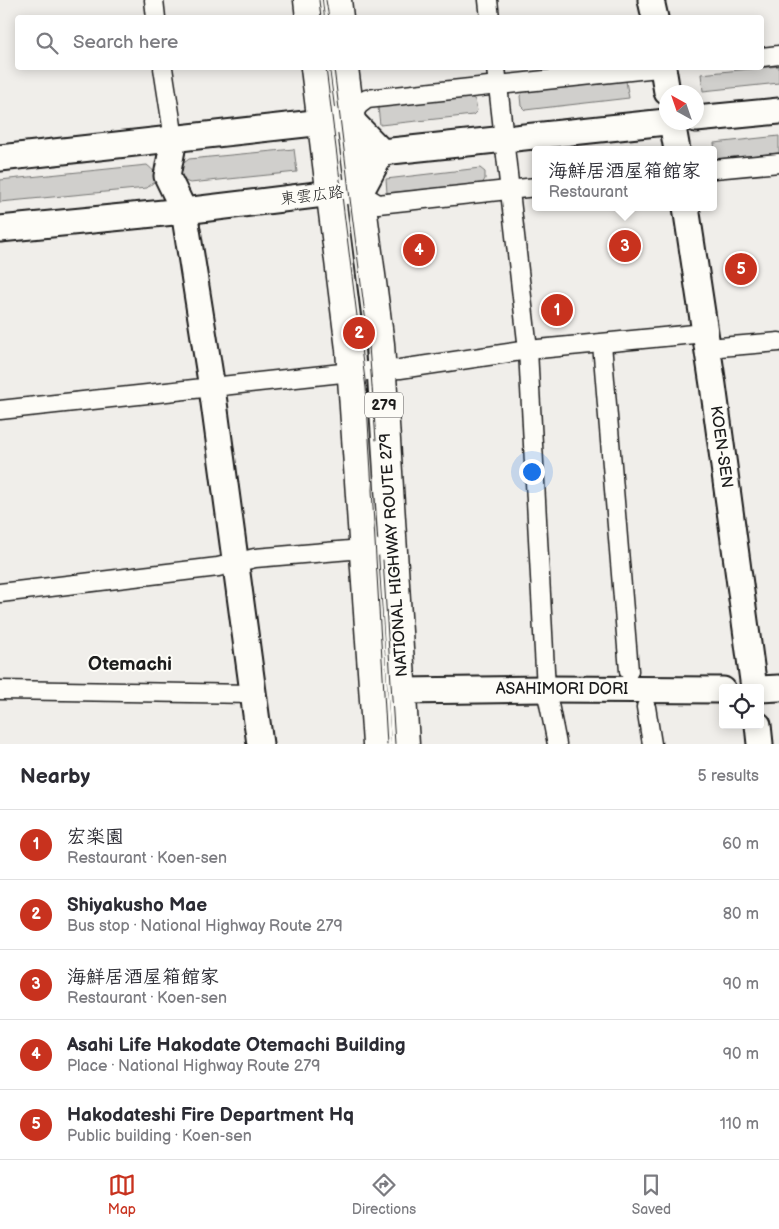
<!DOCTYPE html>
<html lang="en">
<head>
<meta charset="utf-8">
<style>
  :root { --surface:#fff; --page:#f7f7f7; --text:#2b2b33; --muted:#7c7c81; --line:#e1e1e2; --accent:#c8321e }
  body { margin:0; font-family:"Balsamiq Sans","Klee One",sans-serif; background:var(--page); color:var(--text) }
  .controls { position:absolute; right:15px; bottom:15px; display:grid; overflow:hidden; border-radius:5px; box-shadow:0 2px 12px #0003 }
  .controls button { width:45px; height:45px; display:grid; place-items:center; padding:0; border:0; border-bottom:1px solid var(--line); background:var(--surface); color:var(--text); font:25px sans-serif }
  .compass { position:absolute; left:659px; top:85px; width:45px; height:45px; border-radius:50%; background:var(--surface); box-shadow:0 2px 12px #0003; rotate:320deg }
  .you { position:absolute; left:531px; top:471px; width:18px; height:18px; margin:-12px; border:4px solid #fff; border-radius:50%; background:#1a73e8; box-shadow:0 0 0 8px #1a73e833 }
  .badge { display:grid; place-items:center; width:32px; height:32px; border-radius:50%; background:var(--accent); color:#fff; font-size:16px; font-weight:700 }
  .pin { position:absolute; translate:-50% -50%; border:2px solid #fff; box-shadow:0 1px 5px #0006 }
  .popup { position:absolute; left:532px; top:146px; width:185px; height:65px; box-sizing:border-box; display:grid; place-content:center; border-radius:5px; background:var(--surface); filter:drop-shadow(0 1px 4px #0005); font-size:16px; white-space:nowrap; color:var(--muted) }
  .popup b { font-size:19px; color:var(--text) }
  .popup::after { content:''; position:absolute; left:50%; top:100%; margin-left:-10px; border:10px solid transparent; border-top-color:var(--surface) }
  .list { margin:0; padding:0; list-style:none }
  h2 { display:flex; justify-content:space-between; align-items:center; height:65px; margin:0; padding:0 20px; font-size:21px }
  h2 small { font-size:16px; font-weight:400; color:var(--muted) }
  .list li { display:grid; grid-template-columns:32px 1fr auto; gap:15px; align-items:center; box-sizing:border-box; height:70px; padding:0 20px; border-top:1px solid var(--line) }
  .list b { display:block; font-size:19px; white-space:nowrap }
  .list p { margin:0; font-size:16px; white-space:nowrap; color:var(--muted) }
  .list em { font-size:16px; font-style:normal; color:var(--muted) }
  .icon { flex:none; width:28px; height:28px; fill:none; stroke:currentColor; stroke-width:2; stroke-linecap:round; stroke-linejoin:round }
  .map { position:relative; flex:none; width:779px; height:744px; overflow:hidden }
  .search { position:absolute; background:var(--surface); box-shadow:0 2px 12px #0003; left:15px; right:15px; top:15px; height:55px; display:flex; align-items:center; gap:12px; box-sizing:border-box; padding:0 18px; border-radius:5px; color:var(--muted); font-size:19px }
  .sheet { height:415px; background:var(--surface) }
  nav { display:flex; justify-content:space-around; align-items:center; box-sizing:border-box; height:70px; border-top:1px solid var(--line); background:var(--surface); font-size:14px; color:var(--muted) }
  nav a { display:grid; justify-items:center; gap:2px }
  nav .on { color:var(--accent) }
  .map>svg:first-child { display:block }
  .green { fill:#d0cfcc; stroke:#767674 }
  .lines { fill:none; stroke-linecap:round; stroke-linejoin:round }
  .street-casing { stroke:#1c1c1c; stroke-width:21 }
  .secondary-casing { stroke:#1c1c1c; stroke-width:29 }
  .highway-casing { stroke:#1c1c1c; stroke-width:31 }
  .street { stroke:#fdfcf7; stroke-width:18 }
  .secondary { stroke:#fdfcf7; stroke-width:25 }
  .highway { stroke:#fdfcf7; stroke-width:28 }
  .tram { stroke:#1c1c1c; stroke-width:1 }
  .labels { text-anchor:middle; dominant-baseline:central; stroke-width:4; stroke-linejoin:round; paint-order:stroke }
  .shield { fill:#fdfcf7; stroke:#605f5e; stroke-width:1 }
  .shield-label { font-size:15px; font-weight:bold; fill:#1c1c1c }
  .street-label { font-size:16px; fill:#1c1c1c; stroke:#fdfcf7 }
  .quarter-label { font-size:19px; font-weight:bold; fill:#1c1c1c; stroke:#fdfcf7 }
</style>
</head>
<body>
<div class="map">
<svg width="779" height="744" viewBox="0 0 779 744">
  <rect width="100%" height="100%" fill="#f0eeea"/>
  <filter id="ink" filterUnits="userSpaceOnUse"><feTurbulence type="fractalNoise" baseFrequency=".02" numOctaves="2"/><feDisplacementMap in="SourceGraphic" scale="10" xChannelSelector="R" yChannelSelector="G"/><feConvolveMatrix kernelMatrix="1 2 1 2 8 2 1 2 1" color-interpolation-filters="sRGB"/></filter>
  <g filter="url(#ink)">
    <!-- green -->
    <g class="green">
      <polygon points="779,66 779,83 703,91 701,74"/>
      <polygon points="626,81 629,98 525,110 521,106 520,96 523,92"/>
      <polygon points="471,97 475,100 477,111 473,115 380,125 378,107"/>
      <polygon points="779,136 779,153 716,159 714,143"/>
      <polygon points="294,149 297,172 190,183 185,181 180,175 180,166 189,159"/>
      <path d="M147,165C153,170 156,172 155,181L147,188L0,202V180Z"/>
      <polygon points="480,168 485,172 485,179 482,184 387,193 386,179"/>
    </g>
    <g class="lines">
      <defs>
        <g id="street">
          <polyline points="154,0 156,18"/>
          <polyline points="488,0 490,18"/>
          <polyline points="762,57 779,55"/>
          <polyline points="163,68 174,139"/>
          <polyline points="496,68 528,350 546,689 557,744"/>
          <polyline points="350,119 359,105 367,99 658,68"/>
          <polyline points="714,169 779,163"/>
          <polyline points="360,193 378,204 536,187"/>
          <polyline points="602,344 629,671"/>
          <polyline points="708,348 779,342"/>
          <polyline points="0,410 351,372 400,369 528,350 705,333"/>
          <polyline points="0,593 218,567 255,558 374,548"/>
          <polyline points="0,690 253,694"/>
          <polyline points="646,707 652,744"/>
        </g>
        <g id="secondary">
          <polyline points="651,0 655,18"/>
          <polyline points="663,68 667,92"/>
          <polyline points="696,119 779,111"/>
          <polyline points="672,122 677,150"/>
          <polyline points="174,139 167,176 184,211 212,388 260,744"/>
          <polyline points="382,152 666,122"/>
          <polyline points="0,158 350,119 382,152"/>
          <polyline points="686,207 713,385 754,688"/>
          <polyline points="0,229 184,211 349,191 360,193 382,152"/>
          <polyline points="760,689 779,688"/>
          <polyline points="402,691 546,689 723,690"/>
          <polyline points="758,725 760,744"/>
        </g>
        <g id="highway">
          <polyline points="308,0 310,18"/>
          <polyline points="337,0 339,18"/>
          <polyline points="315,68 350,349 377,744"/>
          <polyline points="344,68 380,344 405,744"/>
        </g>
      </defs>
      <!-- street casing -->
      <use href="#street" class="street-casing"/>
      <!-- secondary casing -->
      <use href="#secondary" class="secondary-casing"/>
      <!-- highway casing -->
      <use href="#highway" class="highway-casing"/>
      <!-- street -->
      <use href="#street" class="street"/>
      <!-- secondary -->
      <use href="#secondary" class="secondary"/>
      <!-- highway -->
      <use href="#highway" class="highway"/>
      <!-- tram -->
      <g class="tram">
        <polyline points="319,0 321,18"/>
        <polyline points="326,0 329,18"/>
        <polyline points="326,68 366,388 387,744"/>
        <polyline points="334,68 349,191 369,346 376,440"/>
        <polyline points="383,560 395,744"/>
      </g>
    </g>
  </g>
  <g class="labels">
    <!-- shield labels -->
    <rect class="shield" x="365" y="392.5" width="38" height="25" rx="4"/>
    <g class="shield-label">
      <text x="384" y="405">279</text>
    </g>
    <!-- street labels -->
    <g class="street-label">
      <text transform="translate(312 196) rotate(-7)">東雲広路</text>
      <text transform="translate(721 447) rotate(82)">KOEN-SEN</text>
      <text transform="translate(394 555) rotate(-94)">NATIONAL HIGHWAY ROUTE 279</text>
      <text x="562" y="689">ASAHIMORI DORI</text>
    </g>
    <!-- quarter labels -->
    <g class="quarter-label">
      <text x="130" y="664">Otemachi</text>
    </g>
  </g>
</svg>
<div class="controls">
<button><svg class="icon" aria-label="locate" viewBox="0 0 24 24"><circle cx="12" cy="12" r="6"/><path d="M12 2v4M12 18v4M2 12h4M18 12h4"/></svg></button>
</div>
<svg class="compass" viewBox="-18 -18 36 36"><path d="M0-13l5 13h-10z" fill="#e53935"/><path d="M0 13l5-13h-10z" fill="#7c7c81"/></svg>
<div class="you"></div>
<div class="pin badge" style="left:557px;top:310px">1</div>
<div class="pin badge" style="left:359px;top:333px">2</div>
<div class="pin badge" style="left:625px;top:246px">3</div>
<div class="popup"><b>海鮮居酒屋箱館家</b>Restaurant</div>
<div class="pin badge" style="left:419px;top:250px">4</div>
<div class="pin badge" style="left:741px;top:269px">5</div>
<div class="search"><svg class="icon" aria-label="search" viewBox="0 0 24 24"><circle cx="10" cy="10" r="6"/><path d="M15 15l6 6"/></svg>Search here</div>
</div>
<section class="sheet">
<h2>Nearby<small>5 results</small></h2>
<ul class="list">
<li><span class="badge">1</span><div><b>宏楽園</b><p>Restaurant · Koen-sen</p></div><em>60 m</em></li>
<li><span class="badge">2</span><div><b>Shiyakusho Mae</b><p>Bus stop · National Highway Route 279</p></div><em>80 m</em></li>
<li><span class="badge">3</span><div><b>海鮮居酒屋箱館家</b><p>Restaurant · Koen-sen</p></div><em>90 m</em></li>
<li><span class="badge">4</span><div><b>Asahi Life Hakodate Otemachi Building</b><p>Place · National Highway Route 279</p></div><em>90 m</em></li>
<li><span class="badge">5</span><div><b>Hakodateshi Fire Department Hq</b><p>Public building · Koen-sen</p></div><em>110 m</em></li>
</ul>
</section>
<nav>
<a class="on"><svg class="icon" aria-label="map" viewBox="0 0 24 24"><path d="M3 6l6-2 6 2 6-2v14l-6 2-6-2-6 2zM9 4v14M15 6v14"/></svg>Map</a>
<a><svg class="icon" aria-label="directions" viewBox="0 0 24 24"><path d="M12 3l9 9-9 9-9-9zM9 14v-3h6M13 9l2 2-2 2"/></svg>Directions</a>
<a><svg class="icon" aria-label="saved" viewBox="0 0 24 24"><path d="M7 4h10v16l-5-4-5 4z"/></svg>Saved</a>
</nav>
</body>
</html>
